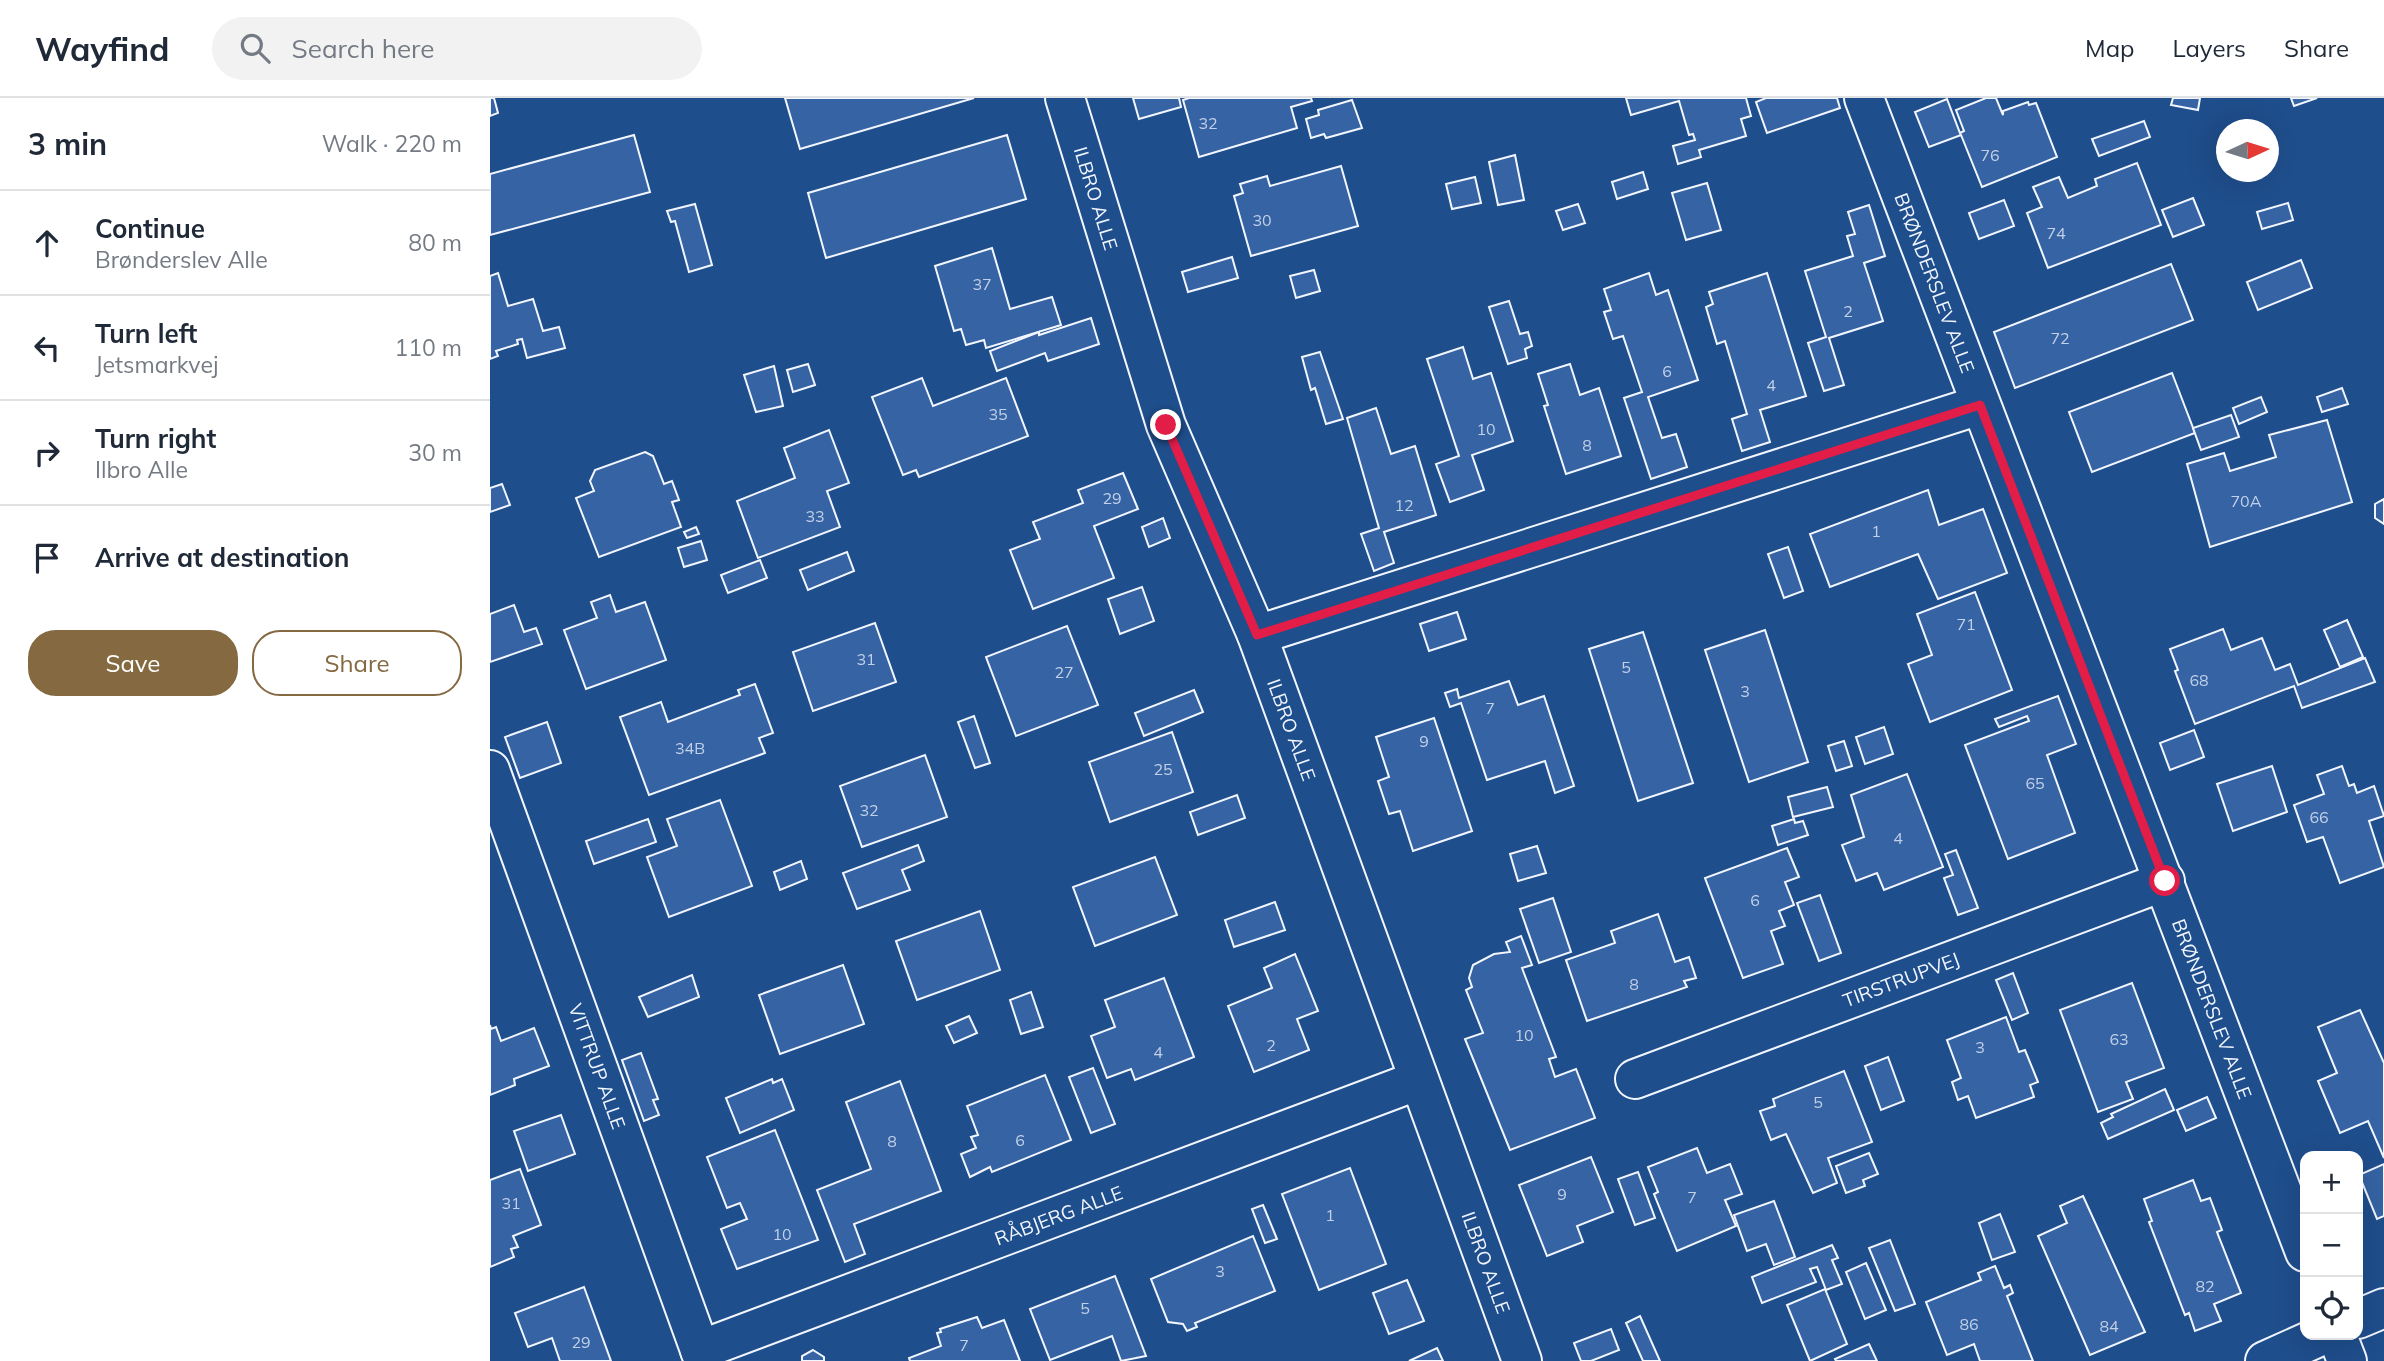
<!DOCTYPE html>
<html lang="en">
<head>
<meta charset="utf-8">
<style>
  :root { --surface:#fff; --page:#f2f2f3; --text:#1f2937; --muted:#747a83; --line:#e0e1e3; --accent:#846941 }
  body { margin:0; font-family:Mulish,sans-serif; background:var(--page); color:var(--text) }
  .controls { position:absolute; right:21px; bottom:21px; display:grid; overflow:hidden; border-radius:14px; box-shadow:0 7px 28px #0002 }
  .controls button { width:63px; height:63px; display:grid; place-items:center; padding:0; border:0; border-bottom:2px solid var(--line); background:var(--surface); color:var(--text); font:35px sans-serif }
  .compass { position:absolute; left:1726px; top:21px; width:63px; height:63px; border-radius:50%; background:var(--surface); box-shadow:0 7px 28px #0002; rotate:86deg }
  .stop { position:absolute; width:21px; height:21px; margin:-16px; border:5px solid #e11d48; border-radius:50%; background:#fff }
  .stop.end { background:#e11d48; border-color:#fff; box-shadow:0 2px 7px #0008 }
  .list { margin:0; padding:0; list-style:none }
  h2 { display:flex; justify-content:space-between; align-items:center; height:91px; margin:0; padding:0 28px; font-size:30px }
  h2 small { font-size:23px; font-weight:400; color:var(--muted) }
  .list li { display:grid; grid-template-columns:46px 1fr auto; gap:21px; align-items:center; box-sizing:border-box; height:105px; padding:0 28px; border-top:2px solid var(--line) }
  .list b { display:block; font-size:26px; white-space:nowrap }
  .list p { margin:0; font-size:23px; white-space:nowrap; color:var(--muted) }
  .list em { font-size:23px; font-style:normal; color:var(--muted) }
  .actions { display:flex; gap:14px; padding:21px 28px }
  .actions a { flex:1; padding:16px 0; border:2px solid var(--accent); border-radius:28px; text-align:center; font-size:24px; color:var(--accent) }
  .actions .main { background:var(--accent); color:#fff }
  .icon { flex:none; width:38px; height:38px; fill:none; stroke:currentColor; stroke-width:2; stroke-linecap:round; stroke-linejoin:round }
  .map { position:relative; flex:none; width:1894px; height:1263px; overflow:hidden }
  header { display:flex; align-items:center; gap:42px; box-sizing:border-box; height:98px; padding:0 35px; background:var(--surface); border-bottom:2px solid var(--line) }
  header strong { font-size:33px }
  nav { display:flex; gap:38px; margin-inline-start:auto; font-size:24px }
  .search { width:490px; height:63px; background:var(--page); display:flex; align-items:center; gap:18px; box-sizing:border-box; padding:0 24px; border-radius:38px; color:var(--muted); font-size:26px }
  main { display:flex }
  aside { flex:1; background:var(--surface) }
  .map>svg:first-child { display:block }
  .building { fill:#3563a3; stroke:#f2f6ff; stroke-width:2 }
  .lines { fill:none; stroke-linecap:round; stroke-linejoin:round }
  .minor-casing { stroke:#f2f6ff; stroke-width:42 }
  .minor { stroke:#1f4e8c; stroke-width:38 }
  .route { stroke:#e11d48; stroke-width:9 }
  .labels { text-anchor:middle; dominant-baseline:central; stroke-width:5; stroke-linejoin:round; paint-order:stroke }
  .number-label { font-size:16px; fill:#c3d1e8 }
  .street-label { font-size:19px; fill:#f2f6ff; stroke:#1f4e8c }
</style>
</head>
<body>
<header>
<strong>Wayfind</strong>
<div class="search"><svg class="icon" aria-label="search" viewBox="0 0 24 24"><circle cx="10" cy="10" r="6"/><path d="M15 15l6 6"/></svg>Search here</div>
<nav><a>Map</a><a>Layers</a><a>Share</a></nav>
</header>
<main>
<aside>
<h2>3 min<small>Walk · 220 m</small></h2>
<ul class="list">
<li><svg class="icon" aria-label="ahead" viewBox="0 0 24 24"><path d="M12 20V5M6 11l6-6 6 6"/></svg><div><b>Continue</b><p>Brønderslev Alle</p></div><em>80 m</em></li>
<li><svg class="icon" aria-label="left" viewBox="0 0 24 24"><path d="M17 20v-9H6M10 6l-5 5 5 5"/></svg><div><b>Turn left</b><p>Jetsmarkvej</p></div><em>110 m</em></li>
<li><svg class="icon" aria-label="right" viewBox="0 0 24 24"><path d="M7 20v-9h11M14 6l5 5-5 5"/></svg><div><b>Turn right</b><p>Ilbro Alle</p></div><em>30 m</em></li>
<li><svg class="icon" aria-label="arrive" viewBox="0 0 24 24"><path d="M6 21V4h12l-3 4 3 4H6"/></svg><div><b>Arrive at destination</b></div></li>
</ul>
<div class="actions"><a class="main">Save</a><a>Share</a></div>
</aside>
<div class="map">
<svg width="1894" height="1263" viewBox="0 0 1894 1263">
  <rect width="100%" height="100%" fill="#1f4e8c"/>
  <!-- building -->
  <g class="building">
    <polygon points="0,0 4,0 8,15 0,18"/>
    <polygon points="295,0 484,0 310,51"/>
    <polygon points="643,0 689,0 691,9 649,21"/>
    <polygon points="699,0 821,0 822,3 801,9 807,30 709,59 693,2"/>
    <polygon points="1136,0 1256,0 1261,18 1251,21 1256,38 1209,52 1211,59 1188,66 1183,48 1205,42 1203,36 1199,37 1189,3 1141,17"/>
    <polygon points="1276,0 1347,0 1350,10 1277,35 1266,4"/>
    <polygon points="1496,0 1506,0 1513,17 1513,13 1538,4 1539,7 1546,5 1567,59 1492,89 1471,37 1439,49 1425,14 1457,1 1470,35 1474,33 1466,12"/>
    <polygon points="1683,0 1710,0 1708,12 1681,7"/>
    <polygon points="1801,0 1827,0 1804,8"/>
    <polygon points="862,2 872,30 836,40 834,36 821,40 816,21 829,17 828,12"/>
    <polygon points="1654,23 1660,39 1609,58 1602,41"/>
    <polygon points="144,37 160,94 0,137 0,76"/>
    <polygon points="517,37 536,101 336,160 318,95"/>
    <polygon points="1025,57 1034,102 1008,107 999,64"/>
    <polygon points="1647,65 1671,127 1558,170 1537,115 1552,109 1543,89 1569,79 1578,100 1607,88 1605,81"/>
    <polygon points="851,68 868,128 761,158 744,98 753,95 750,86 777,78 780,88"/>
    <polygon points="1153,74 1158,91 1127,101 1122,84"/>
    <polygon points="985,79 991,105 962,111 956,86"/>
    <polygon points="1217,85 1231,132 1196,142 1182,95"/>
    <polygon points="1703,100 1714,127 1683,139 1672,112"/>
    <polygon points="1514,102 1524,128 1489,141 1479,115"/>
    <polygon points="1798,105 1803,122 1772,131 1767,114"/>
    <polygon points="205,106 222,167 199,174 185,123 181,124 177,113"/>
    <polygon points="1088,106 1095,125 1073,132 1066,113"/>
    <polygon points="1379,107 1395,158 1374,165 1393,223 1339,240 1354,287 1334,293 1318,245 1336,239 1315,173 1363,158 1357,138 1365,136 1358,114"/>
    <polygon points="502,150 520,211 562,199 571,227 496,250 494,242 476,247 471,231 464,233 445,168"/>
    <polygon points="742,159 748,180 698,194 692,174"/>
    <polygon points="1811,162 1822,190 1768,212 1757,184"/>
    <polygon points="1681,166 1703,222 1525,290 1504,234"/>
    <polygon points="824,172 830,193 806,200 800,178"/>
    <polygon points="8,175 18,208 43,201 53,233 69,229 75,250 37,260 32,241 27,242 28,246 6,253 8,258 0,261 0,178"/>
    <polygon points="1159,175 1166,197 1178,192 1208,282 1158,299 1172,340 1186,336 1197,369 1161,381 1134,300 1152,294 1133,238 1123,241 1114,214 1121,212 1114,191"/>
    <polygon points="1277,175 1316,298 1270,312 1280,344 1252,353 1242,321 1257,316 1235,243 1227,246 1216,209 1223,206 1219,194"/>
    <polygon points="1019,203 1030,236 1038,234 1042,248 1035,251 1037,260 1018,266 999,209"/>
    <polygon points="601,220 609,246 558,263 555,255 507,273 500,253 549,234 549,237"/>
    <polygon points="973,249 983,281 1001,275 1023,343 982,357 994,392 960,404 946,366 969,358 937,261"/>
    <polygon points="830,254 853,321 836,326 825,290 821,292 812,259"/>
    <polygon points="318,266 325,287 303,294 297,272"/>
    <polygon points="1080,266 1090,297 1109,290 1131,358 1076,376 1054,308 1058,307 1048,276"/>
    <polygon points="284,268 293,308 266,314 254,277"/>
    <polygon points="1682,275 1705,335 1602,374 1579,314"/>
    <polygon points="432,280 443,308 516,280 538,338 429,379 426,372 413,377 382,299"/>
    <polygon points="1852,290 1858,306 1832,314 1827,299"/>
    <polygon points="1771,299 1777,314 1749,326 1743,310"/>
    <polygon points="886,310 901,356 925,348 946,417 894,434 904,465 884,473 871,436 889,430 857,320"/>
    <polygon points="1741,317 1749,339 1711,352 1703,330"/>
    <polygon points="1837,322 1862,404 1720,449 1697,366 1734,355 1740,373 1786,359 1779,337"/>
    <polygon points="339,332 359,385 337,393 350,429 268,460 247,403 305,380 294,350"/>
    <polygon points="155,354 163,358 174,386 182,383 189,402 182,404 191,429 109,459 86,400 104,393 100,383 105,372"/>
    <polygon points="633,375 648,411 604,428 624,480 543,511 520,452 550,441 543,424 593,405 588,392"/>
    <polygon points="12,386 20,407 0,414 0,390"/>
    <polygon points="1438,392 1449,427 1493,411 1517,475 1448,501 1428,456 1340,489 1320,436"/>
    <polygon points="1894,401 1894,426 1885,420 1885,406"/>
    <polygon points="673,420 680,440 659,449 652,429"/>
    <polygon points="206,429 209,436 197,440 194,434"/>
    <polygon points="211,443 217,462 194,469 188,450"/>
    <polygon points="1298,449 1313,493 1294,500 1278,456"/>
    <polygon points="357,454 364,473 318,492 310,472"/>
    <polygon points="270,462 277,480 238,495 231,477"/>
    <polygon points="652,489 664,523 630,536 618,501"/>
    <polygon points="1485,494 1522,592 1440,624 1418,566 1442,557 1427,516"/>
    <polygon points="120,497 126,514 155,504 176,562 96,591 74,532 107,520 101,504"/>
    <polygon points="24,507 34,534 46,530 52,546 0,564 0,516"/>
    <polygon points="967,514 976,541 939,553 930,526"/>
    <polygon points="1857,522 1873,559 1850,569 1834,532"/>
    <polygon points="385,525 406,584 323,613 303,554"/>
    <polygon points="577,528 608,607 526,638 496,559"/>
    <polygon points="1733,531 1741,552 1772,540 1785,572 1800,566 1808,587 1875,560 1885,584 1812,610 1804,588 1705,626 1685,573 1688,572 1680,551"/>
    <polygon points="1275,532 1318,664 1259,684 1215,552"/>
    <polygon points="1153,534 1203,685 1148,703 1099,551"/>
    <polygon points="1019,583 1028,607 1054,598 1084,688 1065,695 1055,663 997,682 971,605 960,609 955,595 967,591 969,600"/>
    <polygon points="265,586 283,635 269,640 275,655 159,697 130,619 171,604 178,624 250,597 248,592"/>
    <polygon points="704,592 713,614 654,638 645,615"/>
    <polygon points="1568,598 1586,646 1557,657 1585,735 1518,761 1475,647 1539,623 1537,618 1509,629 1505,621"/>
    <polygon points="484,618 500,665 485,670 468,624"/>
    <polygon points="944,620 982,733 923,753 910,713 899,716 888,683 899,679 886,639"/>
    <polygon points="57,624 71,665 30,680 15,639"/>
    <polygon points="1394,629 1403,656 1375,666 1366,639"/>
    <polygon points="1704,632 1714,659 1680,672 1670,645"/>
    <polygon points="682,634 703,694 620,724 599,664"/>
    <polygon points="1354,643 1362,668 1346,673 1338,648"/>
    <polygon points="435,657 457,719 372,749 350,688"/>
    <polygon points="1782,668 1797,714 1743,733 1727,686"/>
    <polygon points="1852,668 1859,688 1864,686 1867,695 1884,688 1894,718 1879,723 1894,769 1850,785 1833,739 1817,744 1804,707 1834,696 1827,677"/>
    <polygon points="1417,676 1453,769 1394,792 1387,775 1366,783 1352,747 1374,739 1361,697"/>
    <polygon points="1337,689 1343,709 1303,719 1298,699"/>
    <polygon points="747,697 755,720 708,737 700,714"/>
    <polygon points="230,702 262,788 179,819 157,759 187,748 177,721"/>
    <polygon points="158,721 166,744 104,766 96,743"/>
    <polygon points="1304,721 1305,725 1313,723 1318,737 1288,747 1282,728"/>
    <polygon points="428,747 434,763 412,772 420,792 367,811 353,775"/>
    <polygon points="1047,748 1056,775 1028,783 1020,756"/>
    <polygon points="1297,750 1309,779 1295,784 1304,807 1289,813 1295,828 1281,833 1293,866 1253,880 1215,780"/>
    <polygon points="1466,752 1488,810 1468,817 1454,780 1463,777 1455,756"/>
    <polygon points="665,759 687,817 605,848 583,789"/>
    <polygon points="311,763 317,781 290,792 284,774"/>
    <polygon points="1330,797 1351,855 1329,863 1307,805"/>
    <polygon points="1063,800 1081,854 1049,865 1030,811"/>
    <polygon points="785,804 795,832 744,849 735,822"/>
    <polygon points="490,813 510,872 427,902 406,843"/>
    <polygon points="1168,816 1185,864 1199,859 1206,880 1194,883 1197,889 1097,923 1076,862 1125,845 1121,833"/>
    <polygon points="1031,838 1042,867 1032,870 1066,959 1059,961 1065,979 1086,971 1105,1020 1020,1052 975,941 993,935 976,892 982,889 979,880 983,867 1004,856 1020,854 1016,844"/>
    <polygon points="805,856 828,913 807,921 819,952 764,974 738,908 782,890 774,870"/>
    <polygon points="353,867 374,926 290,956 269,897"/>
    <polygon points="1523,875 1538,915 1522,922 1506,882"/>
    <polygon points="202,877 209,899 158,919 149,899"/>
    <polygon points="674,880 704,959 645,982 641,971 617,980 601,938 625,929 615,902"/>
    <polygon points="1642,885 1674,970 1636,984 1643,1001 1608,1014 1570,912"/>
    <polygon points="541,894 553,929 531,936 520,902"/>
    <polygon points="1870,912 1894,965 1894,1060 1878,1023 1850,1035 1828,983 1847,975 1828,929"/>
    <polygon points="479,918 487,935 464,945 456,928"/>
    <polygon points="1516,919 1529,954 1535,952 1548,984 1540,987 1544,999 1486,1020 1478,998 1468,1002 1462,984 1471,980 1457,942"/>
    <polygon points="0,927 1,931 6,929 11,943 44,930 59,968 24,981 25,987 0,997"/>
    <polygon points="151,955 168,1001 163,1002 169,1017 154,1023 132,962"/>
    <polygon points="1398,959 1414,1003 1391,1012 1375,968"/>
    <polygon points="603,970 625,1026 601,1035 579,979"/>
    <polygon points="1354,973 1382,1044 1338,1060 1347,1085 1323,1095 1296,1036 1281,1042 1270,1013 1285,1008 1283,1001"/>
    <polygon points="555,977 581,1042 502,1074 500,1069 480,1079 471,1056 486,1050 481,1039 488,1037 477,1008"/>
    <polygon points="282,981 283,985 292,981 304,1012 250,1035 236,1000"/>
    <polygon points="410,983 451,1093 364,1126 375,1156 355,1164 327,1092 381,1071 356,1004"/>
    <polygon points="1675,991 1684,1012 1618,1041 1611,1025 1623,1019 1621,1016"/>
    <polygon points="1717,999 1726,1020 1696,1033 1687,1012"/>
    <polygon points="71,1017 85,1056 38,1073 24,1033"/>
    <polygon points="285,1032 328,1142 247,1171 231,1131 257,1121 250,1105 237,1110 217,1059"/>
    <polygon points="1207,1050 1217,1075 1240,1066 1252,1096 1235,1102 1246,1128 1187,1153 1164,1096 1168,1094 1158,1069"/>
    <polygon points="1379,1055 1388,1076 1373,1082 1375,1088 1356,1095 1346,1068"/>
    <polygon points="1101,1059 1123,1114 1087,1128 1093,1144 1057,1158 1029,1087"/>
    <polygon points="1894,1066 1894,1118 1887,1121 1869,1077"/>
    <polygon points="860,1070 896,1166 829,1192 792,1096"/>
    <polygon points="30,1071 51,1127 23,1138 28,1149 21,1151 24,1159 0,1169 0,1082"/>
    <polygon points="1148,1074 1165,1120 1145,1127 1128,1081"/>
    <polygon points="1703,1082 1711,1103 1720,1100 1732,1132 1727,1134 1751,1195 1724,1206 1731,1223 1705,1233 1699,1215 1695,1217 1659,1124 1662,1123 1654,1101"/>
    <polygon points="1593,1098 1655,1234 1600,1257 1548,1138 1577,1125 1570,1108"/>
    <polygon points="1284,1103 1305,1159 1284,1167 1276,1146 1257,1153 1244,1117"/>
    <polygon points="773,1107 787,1141 775,1145 762,1111"/>
    <polygon points="1510,1116 1525,1154 1502,1162 1489,1125"/>
    <polygon points="763,1138 785,1193 705,1225 707,1229 697,1233 693,1226 678,1224 661,1181"/>
    <polygon points="1400,1142 1425,1206 1405,1213 1379,1150"/>
    <polygon points="1342,1147 1348,1160 1342,1162 1352,1186 1336,1192 1327,1169 1320,1171 1326,1184 1272,1205 1262,1179"/>
    <polygon points="1376,1165 1396,1212 1375,1221 1356,1174"/>
    <polygon points="1505,1168 1514,1190 1520,1187 1523,1195 1517,1198 1543,1263 1490,1263 1484,1246 1457,1257 1436,1204 1491,1182 1488,1175"/>
    <polygon points="625,1178 656,1258 631,1263 622,1238 560,1262 540,1211"/>
    <polygon points="917,1182 934,1223 899,1236 883,1195"/>
    <polygon points="94,1189 121,1263 70,1263 62,1240 38,1249 25,1215"/>
    <polygon points="1335,1191 1357,1246 1320,1263 1297,1207"/>
    <polygon points="1150,1218 1170,1263 1153,1263 1136,1225"/>
    <polygon points="487,1219 492,1230 514,1222 530,1263 420,1263 419,1260 451,1248 447,1235 451,1234 450,1231"/>
    <polygon points="1121,1231 1129,1252 1101,1263 1091,1263 1084,1245"/>
    <polygon points="1379,1246 1387,1263 1346,1263 1345,1261"/>
    <polygon points="947,1250 953,1263 919,1263"/>
    <polygon points="323,1252 334,1259 334,1263 312,1263 312,1258"/>
  </g>
  <g class="lines">
    <defs>
      <g id="minor">
        <path id="s1" d="M575,0L676,327L767,537L1032,1263"/>
        <path id="s2" d="M1374,0L1815,1154"/>
        <polyline points="767,537 1490,307"/>
        <path id="s3" d="M0,672L214,1263"/>
        <path id="s4" d="M1145,981L1675,783"/>
        <polyline points="1868,1221 1894,1210"/>
        <polyline points="1847,1237 1857,1263"/>
        <path id="s5" d="M210,1252L929,982"/>
        <polyline points="1775,1263 1833,1237"/>
      </g>
    </defs>
    <!-- minor casing -->
    <use href="#minor" class="minor-casing"/>
    <!-- minor -->
    <use href="#minor" class="minor"/>
  </g>
  <g class="lines">
    <!-- route -->
    <polyline class="route" points="676,327 767,537 1490,307 1675,783"/>
  </g>
  <g class="labels">
    <!-- number labels -->
    <g class="number-label">
      <text x="718" y="25">32</text>
      <text x="1500" y="57">76</text>
      <text x="772" y="122">30</text>
      <text x="1566" y="135">74</text>
      <text x="492" y="186">37</text>
      <text x="1358" y="213">2</text>
      <text x="1570" y="240">72</text>
      <text x="1177" y="273">6</text>
      <text x="1281" y="287">4</text>
      <text x="508" y="316">35</text>
      <text x="996" y="331">10</text>
      <text x="1097" y="347">8</text>
      <text x="622" y="400">29</text>
      <text x="1756" y="403">70A</text>
      <text x="914" y="407">12</text>
      <text x="325" y="418">33</text>
      <text x="1386" y="433">1</text>
      <text x="1476" y="526">71</text>
      <text x="376" y="561">31</text>
      <text x="1136" y="569">5</text>
      <text x="574" y="574">27</text>
      <text x="1709" y="582">68</text>
      <text x="1255" y="593">3</text>
      <text x="1000" y="610">7</text>
      <text x="934" y="643">9</text>
      <text x="200" y="650">34B</text>
      <text x="673" y="671">25</text>
      <text x="1545" y="685">65</text>
      <text x="379" y="712">32</text>
      <text x="1829" y="719">66</text>
      <text x="1408" y="740">4</text>
      <text x="1265" y="802">6</text>
      <text x="1144" y="886">8</text>
      <text x="1034" y="937">10</text>
      <text x="1629" y="941">63</text>
      <text x="781" y="947">2</text>
      <text x="1490" y="949">3</text>
      <text x="668" y="954">4</text>
      <text x="1328" y="1004">5</text>
      <text x="530" y="1042">6</text>
      <text x="402" y="1043">8</text>
      <text x="1072" y="1096">9</text>
      <text x="1202" y="1099">7</text>
      <text x="21" y="1105">31</text>
      <text x="840" y="1117">1</text>
      <text x="292" y="1136">10</text>
      <text x="730" y="1173">3</text>
      <text x="1715" y="1188">82</text>
      <text x="595" y="1210">5</text>
      <text x="1479" y="1226">86</text>
      <text x="1619" y="1228">84</text>
      <text x="91" y="1244">29</text>
      <text x="474" y="1247">7</text>
    </g>
    <!-- street labels -->
    <g class="street-label">
      <text stroke="none"><textPath href="#s1" startOffset="105">ILBRO ALLE</textPath></text>
      <text stroke="none"><textPath href="#s2" startOffset="198">BRØNDERSLEV ALLE</textPath></text>
      <text stroke="none"><textPath href="#s1" startOffset="672">ILBRO ALLE</textPath></text>
      <text stroke="none"><textPath href="#s4" startOffset="284">TIRSTRUPVEJ</textPath></text>
      <text stroke="none"><textPath href="#s2" startOffset="975">BRØNDERSLEV ALLE</textPath></text>
      <text stroke="none"><textPath href="#s3" startOffset="315">VITTRUP ALLE</textPath></text>
      <text stroke="none"><textPath href="#s5" startOffset="383">RÅBJERG ALLE</textPath></text>
      <text stroke="none"><textPath href="#s1" startOffset="1239">ILBRO ALLE</textPath></text>
    </g>
  </g>
</svg>
<div class="controls">
<button>+</button>
<button>−</button>
<button><svg class="icon" aria-label="locate" viewBox="0 0 24 24"><circle cx="12" cy="12" r="6"/><path d="M12 2v4M12 18v4M2 12h4M18 12h4"/></svg></button>
</div>
<svg class="compass" viewBox="-18 -18 36 36"><path d="M0-13l5 13h-10z" fill="#e53935"/><path d="M0 13l5-13h-10z" fill="#747a83"/></svg>
<div class="stop" style="left:1675px;top:783px"></div>
<div class="stop end" style="left:676px;top:327px"></div>
</div>
</main>
</body>
</html>
